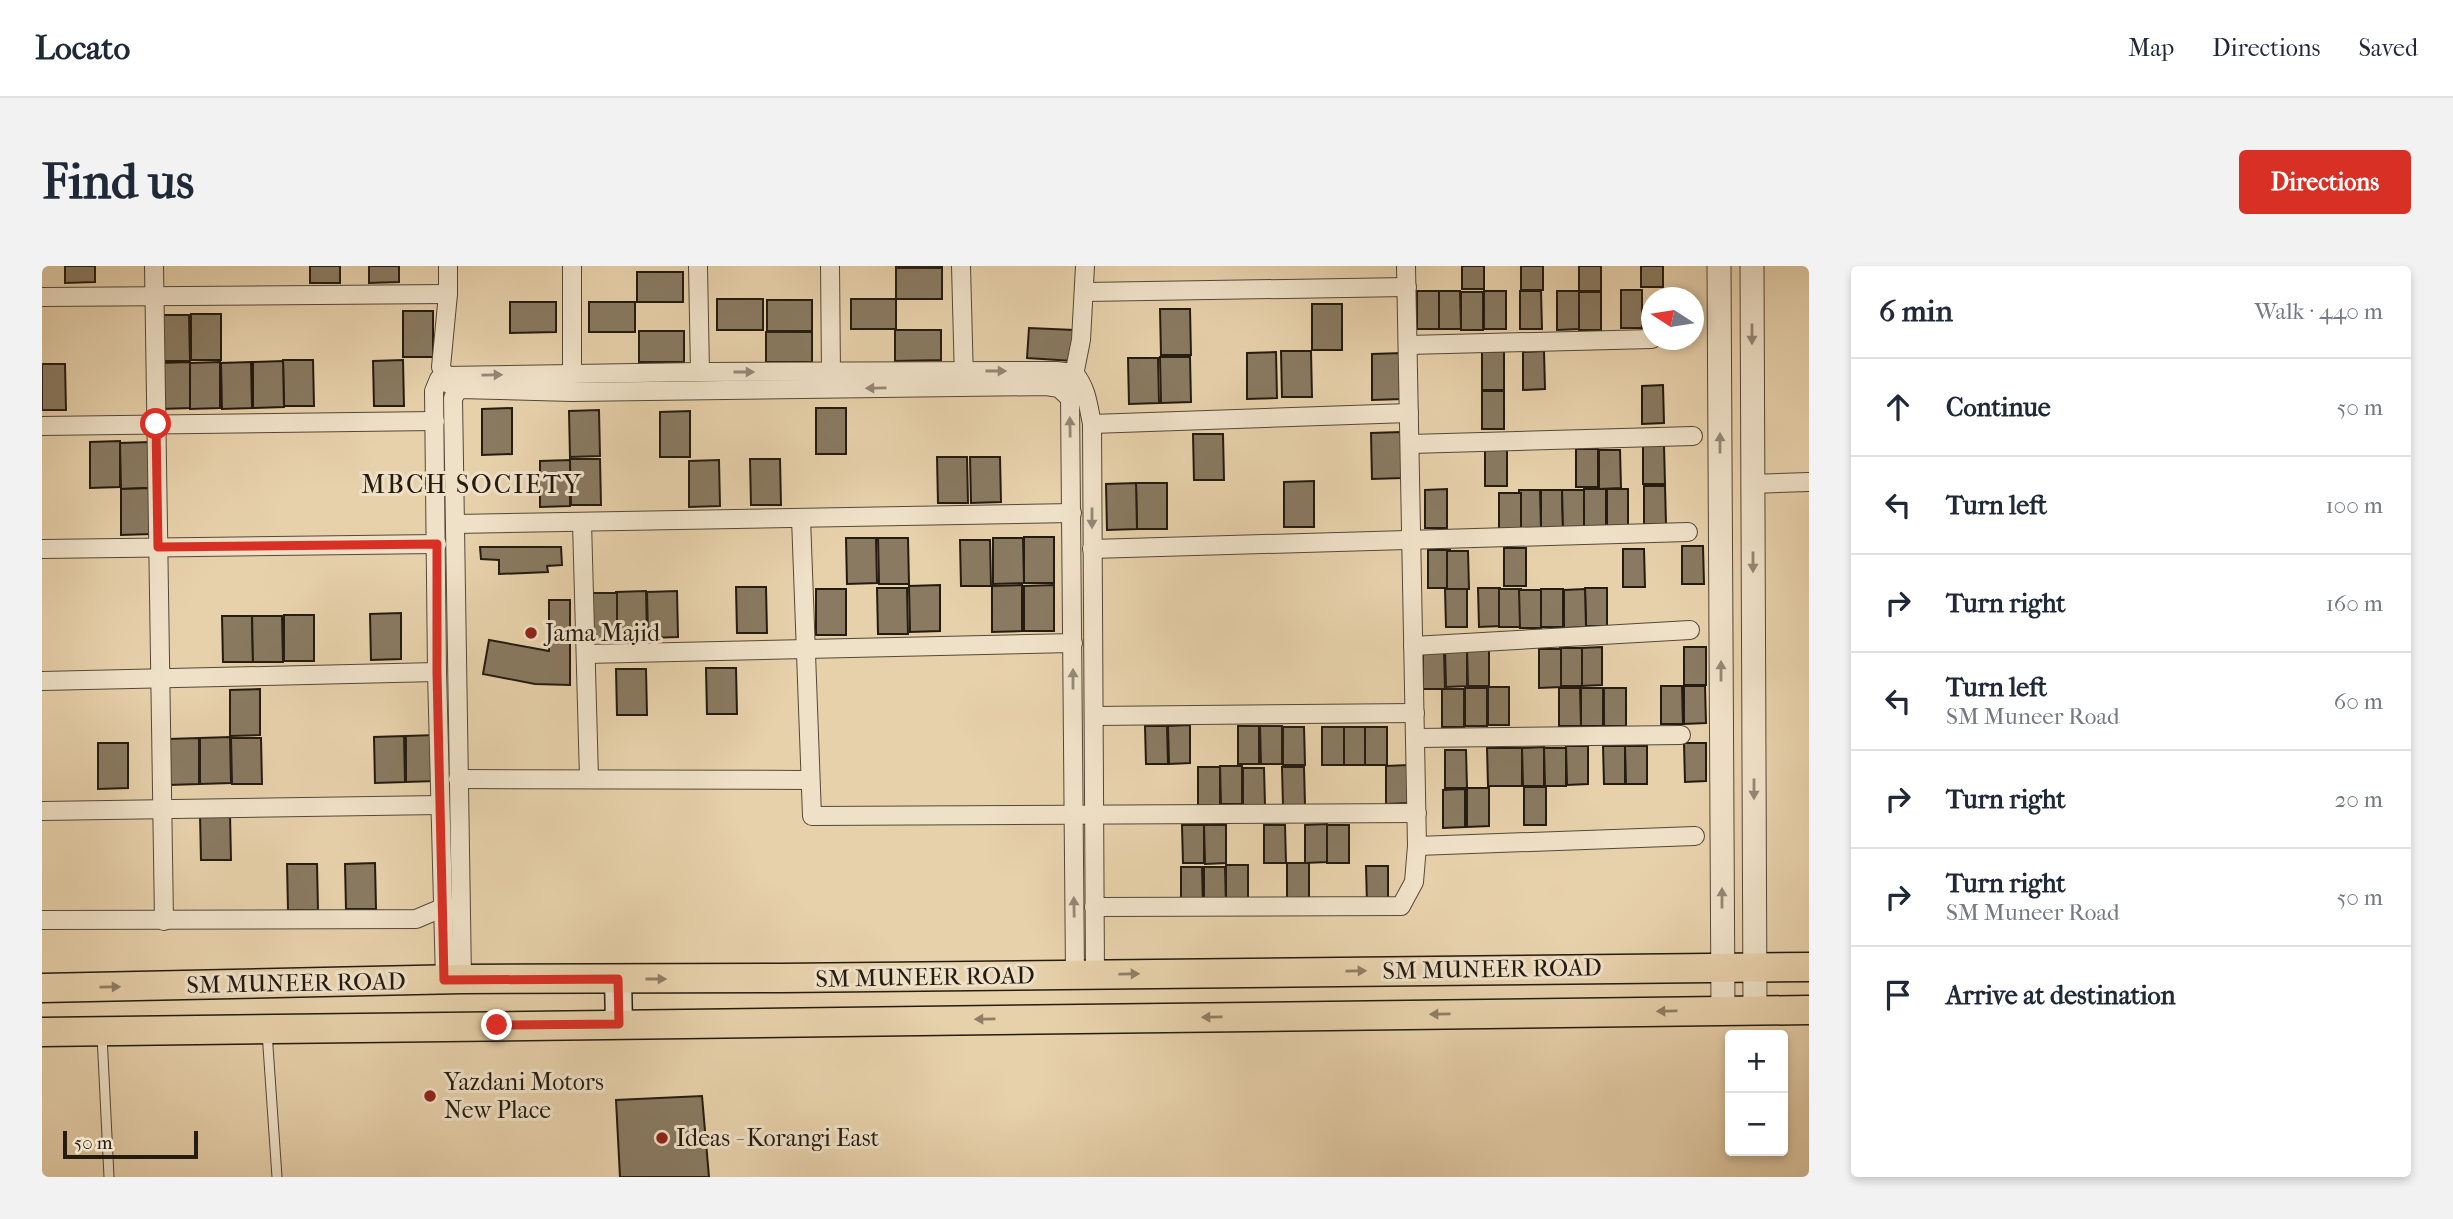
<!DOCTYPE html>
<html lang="en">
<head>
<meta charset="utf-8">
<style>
  :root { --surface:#fff; --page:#f2f2f3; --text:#1f2937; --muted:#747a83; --line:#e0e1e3; --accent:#d93025 }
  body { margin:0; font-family:"IM FELL French Canon",serif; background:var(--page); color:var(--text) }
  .controls { position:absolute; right:21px; bottom:21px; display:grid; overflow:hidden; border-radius:7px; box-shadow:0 4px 10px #0003 }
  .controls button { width:63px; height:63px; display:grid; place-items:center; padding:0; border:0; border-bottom:2px solid var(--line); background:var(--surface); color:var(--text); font:35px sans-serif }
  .compass { position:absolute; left:1599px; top:21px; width:63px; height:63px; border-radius:50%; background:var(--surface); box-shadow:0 4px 10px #0003; rotate:282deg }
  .scale { position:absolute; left:21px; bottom:18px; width:135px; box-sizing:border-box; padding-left:7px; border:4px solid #241b11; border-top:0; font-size:19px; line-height:24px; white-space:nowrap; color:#241b11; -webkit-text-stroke:5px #efe1c8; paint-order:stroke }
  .stop { position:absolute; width:21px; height:21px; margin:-16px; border:5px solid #d93025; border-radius:50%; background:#fff }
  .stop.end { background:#d93025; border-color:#fff; box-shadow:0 2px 7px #0008 }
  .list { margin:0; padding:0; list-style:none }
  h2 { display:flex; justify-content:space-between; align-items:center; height:91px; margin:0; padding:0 28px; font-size:30px }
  h2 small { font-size:23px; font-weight:400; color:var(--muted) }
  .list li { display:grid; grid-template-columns:46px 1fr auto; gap:21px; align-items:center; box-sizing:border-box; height:98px; padding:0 28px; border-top:2px solid var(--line) }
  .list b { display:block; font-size:26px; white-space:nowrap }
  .list p { margin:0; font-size:23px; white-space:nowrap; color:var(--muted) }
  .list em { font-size:23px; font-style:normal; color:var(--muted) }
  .icon { flex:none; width:38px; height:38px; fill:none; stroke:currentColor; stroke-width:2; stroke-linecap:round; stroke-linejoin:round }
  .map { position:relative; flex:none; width:1767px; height:911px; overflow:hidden; border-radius:7px }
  header { display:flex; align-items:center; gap:42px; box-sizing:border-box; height:98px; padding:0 35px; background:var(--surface); border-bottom:2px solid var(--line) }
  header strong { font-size:33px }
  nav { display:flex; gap:38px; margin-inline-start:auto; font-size:24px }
  .intro { display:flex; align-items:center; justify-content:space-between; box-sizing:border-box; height:168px; padding:0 42px }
  h1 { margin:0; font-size:49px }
  .button { padding:18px 32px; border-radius:7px; background:var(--accent); color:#fff; font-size:24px; font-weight:700 }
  main { display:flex; gap:42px; padding:0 42px }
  aside { flex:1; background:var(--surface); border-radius:7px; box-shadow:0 4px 10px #0003 }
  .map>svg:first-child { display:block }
  .building { fill:#897a61; stroke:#241b11; stroke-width:2 }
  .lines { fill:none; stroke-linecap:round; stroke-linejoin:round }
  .service-casing { stroke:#554838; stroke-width:11 }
  .minor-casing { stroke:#554838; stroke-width:20 }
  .tertiary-casing { stroke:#554838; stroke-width:25 }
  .secondary-casing { stroke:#241b11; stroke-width:29 }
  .primary-casing { stroke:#241b11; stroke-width:31 }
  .service { stroke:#efe1c8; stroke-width:9 }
  .minor { stroke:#efe1c8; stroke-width:18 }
  .tertiary { stroke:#efe1c8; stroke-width:23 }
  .secondary { stroke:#efe1c8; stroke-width:26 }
  .primary { stroke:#e7d1ab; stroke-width:28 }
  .oneway { fill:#948876 }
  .oneway2 { fill:#8f7f66 }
  .route { stroke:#d93025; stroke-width:9 }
  .poi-dot { fill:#8f2418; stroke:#efe1c8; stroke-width:2.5 }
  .labels { text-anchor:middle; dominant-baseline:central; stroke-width:6; stroke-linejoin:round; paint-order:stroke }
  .poi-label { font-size:24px; fill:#241b11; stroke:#efe1c8; text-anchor:start }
  .street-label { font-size:24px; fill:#241b11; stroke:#efe1c8 }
  .neighbourhood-label { font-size:26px; letter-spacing:2px; fill:#241b11; stroke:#efe1c8 }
</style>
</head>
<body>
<header>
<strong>Locato</strong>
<nav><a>Map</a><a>Directions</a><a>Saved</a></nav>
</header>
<div class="intro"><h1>Find us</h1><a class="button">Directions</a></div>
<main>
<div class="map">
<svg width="1767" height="911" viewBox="0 0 1767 911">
  <rect width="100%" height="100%" fill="#e7d1ab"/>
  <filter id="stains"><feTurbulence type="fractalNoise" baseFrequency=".00286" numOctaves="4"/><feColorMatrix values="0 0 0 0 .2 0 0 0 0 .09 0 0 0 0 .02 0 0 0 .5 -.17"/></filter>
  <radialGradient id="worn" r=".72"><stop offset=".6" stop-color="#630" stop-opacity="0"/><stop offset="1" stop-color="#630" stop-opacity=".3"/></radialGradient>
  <!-- building -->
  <g class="building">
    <polygon points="23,0 53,0 53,16 23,17"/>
    <rect x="268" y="0" width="30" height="17"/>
    <polygon points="327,0 357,0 357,16 327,17"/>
    <polygon points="854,0 900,0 900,3 854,4"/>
    <rect x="1420" y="0" width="22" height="23"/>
    <rect x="1479" y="0" width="22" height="24"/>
    <rect x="1537" y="0" width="22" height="25"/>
    <rect x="1599" y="0" width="22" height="21"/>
    <rect x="854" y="2" width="46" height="31"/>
    <rect x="595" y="6" width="46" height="30"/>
    <rect x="1579" y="24" width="21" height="38"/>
    <rect x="1375" y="25" width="22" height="38"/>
    <polygon points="1397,25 1418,25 1419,63 1397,63"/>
    <rect x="1442" y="25" width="22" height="38"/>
    <polygon points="1478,25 1499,25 1500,63 1478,63"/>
    <polygon points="1515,25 1537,25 1537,63 1515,64"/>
    <rect x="1419" y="26" width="22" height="38"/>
    <rect x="1537" y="26" width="22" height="38"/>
    <rect x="675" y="33" width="46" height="31"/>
    <rect x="809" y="33" width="45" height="30"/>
    <rect x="725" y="34" width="45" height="31"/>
    <polygon points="468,36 514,36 514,66 468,67"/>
    <rect x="547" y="36" width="46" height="30"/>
    <rect x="1270" y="38" width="30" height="46"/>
    <polygon points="1118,43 1148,43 1149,89 1119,89"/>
    <rect x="361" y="45" width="30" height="46"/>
    <rect x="149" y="48" width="30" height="46"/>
    <polygon points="117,49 147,49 148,95 118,95"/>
    <polygon points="987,62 1032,64 1031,95 985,92"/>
    <polygon points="853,64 899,64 899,94 853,95"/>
    <rect x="597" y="65" width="45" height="31"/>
    <rect x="724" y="66" width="46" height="30"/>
    <polygon points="1239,85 1269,85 1270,131 1240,131"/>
    <polygon points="1462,85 1462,124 1440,124 1440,86"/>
    <polygon points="1502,85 1503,123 1481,124 1481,86"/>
    <polygon points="1234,86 1235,132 1205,133 1205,87"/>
    <polygon points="1360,87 1360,133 1330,134 1330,88"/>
    <polygon points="1118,91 1148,91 1149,136 1119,137"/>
    <polygon points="1086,92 1116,92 1117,137 1087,138"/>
    <polygon points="241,94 271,94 272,140 242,140"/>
    <polygon points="361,94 362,140 332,140 331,95"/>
    <polygon points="241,95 242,141 211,142 211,96"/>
    <polygon points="148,96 149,142 119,143 118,97"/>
    <polygon points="178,96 178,142 148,143 148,97"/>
    <polygon points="209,96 210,142 180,143 179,97"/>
    <polygon points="0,98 23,98 24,144 0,144"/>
    <polygon points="1621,119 1622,157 1600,158 1600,120"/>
    <rect x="1440" y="125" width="22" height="38"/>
    <polygon points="470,142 470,188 440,189 440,143"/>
    <rect x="774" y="142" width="30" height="46"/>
    <polygon points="557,144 558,190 528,191 527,145"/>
    <polygon points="648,145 648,191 618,191 618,146"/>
    <polygon points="1359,166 1360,212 1330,213 1329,167"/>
    <polygon points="1151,168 1181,168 1182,214 1152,214"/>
    <polygon points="78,175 78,221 48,222 48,176"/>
    <polygon points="108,176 109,222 79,223 78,177"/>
    <polygon points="1622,179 1623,218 1601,218 1601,180"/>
    <polygon points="1465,182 1465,220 1443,220 1443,183"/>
    <rect x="1534" y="183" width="22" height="38"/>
    <polygon points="1557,184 1578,184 1579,222 1557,223"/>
    <polygon points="895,191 925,191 926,237 896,237"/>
    <polygon points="928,191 958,191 959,236 929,237"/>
    <polygon points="528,193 558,193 559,239 529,239"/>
    <polygon points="708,193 738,193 739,239 709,239"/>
    <polygon points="528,194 528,240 498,241 498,195"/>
    <polygon points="677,194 678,240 647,241 647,195"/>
    <polygon points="1272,215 1272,261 1242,261 1242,216"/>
    <polygon points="1094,217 1125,217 1125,263 1095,263"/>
    <polygon points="1094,217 1095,263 1065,264 1064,218"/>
    <polygon points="1602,220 1623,220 1624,258 1602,258"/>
    <polygon points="109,222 109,268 79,269 79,223"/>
    <polygon points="1405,223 1405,262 1383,262 1383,224"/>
    <polygon points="1542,223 1564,223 1564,260 1542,261"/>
    <rect x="1565" y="223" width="21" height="38"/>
    <polygon points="1477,224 1498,224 1499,262 1477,262"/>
    <polygon points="1499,224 1520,224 1521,262 1499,262"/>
    <polygon points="1520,224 1542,224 1542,262 1521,262"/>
    <rect x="1457" y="227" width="22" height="38"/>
    <rect x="982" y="271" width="30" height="46"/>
    <polygon points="804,272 834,272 835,317 805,318"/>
    <polygon points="836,272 866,272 867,318 837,318"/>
    <polygon points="951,272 981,272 982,317 951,318"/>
    <polygon points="918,274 948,274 949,320 919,320"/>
    <polygon points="1640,280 1661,280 1662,318 1640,318"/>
    <polygon points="438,281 519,281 520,299 505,300 506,306 457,308 457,294 439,293"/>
    <rect x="1462" y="282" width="22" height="38"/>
    <polygon points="1581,283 1602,283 1603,321 1581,321"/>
    <rect x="1386" y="284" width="22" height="38"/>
    <polygon points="1405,285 1426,285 1427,323 1405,323"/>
    <polygon points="898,319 898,365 868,366 867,320"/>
    <polygon points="980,319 980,365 950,366 950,320"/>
    <polygon points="1012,319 1012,365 982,365 982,320"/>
    <polygon points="694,321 724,321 725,367 695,367"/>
    <polygon points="835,322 865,322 866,368 836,368"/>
    <polygon points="1436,322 1458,322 1458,360 1437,361"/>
    <polygon points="1543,322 1565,322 1565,360 1544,360"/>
    <rect x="774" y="323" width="30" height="46"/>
    <polygon points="1403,323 1425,323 1425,361 1404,361"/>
    <rect x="1457" y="323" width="22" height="38"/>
    <rect x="1499" y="323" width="22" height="38"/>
    <polygon points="1543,323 1544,361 1522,362 1522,324"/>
    <polygon points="1477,324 1499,324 1499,362 1478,362"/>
    <polygon points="604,325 605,371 575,372 574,326"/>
    <polygon points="635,325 636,371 606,372 605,326"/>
    <rect x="545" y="327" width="30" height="46"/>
    <polygon points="507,334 528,334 528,419 493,418 441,408 447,374 507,385"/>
    <polygon points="359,347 359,393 329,394 328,348"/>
    <rect x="242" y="349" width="30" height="46"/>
    <polygon points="180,350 210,350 211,396 181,396"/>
    <polygon points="210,350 240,350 241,396 211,396"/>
    <polygon points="1560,381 1560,419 1539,420 1538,382"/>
    <rect x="1642" y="381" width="22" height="38"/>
    <polygon points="1425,382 1447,382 1447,420 1426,420"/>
    <polygon points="1425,382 1425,420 1404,421 1403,383"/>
    <rect x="1518" y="382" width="22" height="38"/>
    <polygon points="1497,383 1519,383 1519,421 1497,422"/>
    <polygon points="1381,385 1402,385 1403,423 1381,423"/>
    <polygon points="664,402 694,402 695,448 665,448"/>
    <polygon points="574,403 604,403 605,449 575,449"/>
    <polygon points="1619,420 1640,420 1641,458 1619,458"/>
    <polygon points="1642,420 1663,420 1664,457 1642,458"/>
    <rect x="1446" y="421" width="21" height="38"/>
    <rect x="1423" y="422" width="22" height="38"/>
    <polygon points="1517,422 1538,422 1539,460 1517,460"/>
    <rect x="1539" y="422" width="22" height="38"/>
    <rect x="1562" y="422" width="22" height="38"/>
    <polygon points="218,423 218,469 188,470 188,424"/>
    <rect x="1400" y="423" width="22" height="38"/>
    <polygon points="1148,459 1148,497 1127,498 1126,460"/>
    <polygon points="1103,460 1125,460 1126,498 1104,498"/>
    <rect x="1196" y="460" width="21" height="38"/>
    <polygon points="1218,460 1240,460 1240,498 1219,498"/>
    <polygon points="1241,461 1262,461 1263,499 1241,499"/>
    <rect x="1280" y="461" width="22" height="38"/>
    <polygon points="1302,461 1323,461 1324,499 1302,499"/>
    <rect x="1323" y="461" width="22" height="38"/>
    <polygon points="394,469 394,515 364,516 364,470"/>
    <polygon points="362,470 363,516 333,517 332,471"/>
    <polygon points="188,471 189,517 158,518 158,472"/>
    <polygon points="157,472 157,518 127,519 126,473"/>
    <polygon points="189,472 219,472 220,518 190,518"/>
    <polygon points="56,477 86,477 86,522 56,523"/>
    <polygon points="1642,477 1664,477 1664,515 1643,516"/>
    <polygon points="1524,480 1546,480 1546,518 1525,519"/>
    <polygon points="1561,480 1583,480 1583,518 1562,518"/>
    <polygon points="1583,480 1605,480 1605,518 1584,518"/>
    <polygon points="1502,481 1502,520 1481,520 1480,482"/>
    <polygon points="1445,482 1480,482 1480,520 1446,520"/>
    <polygon points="1502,482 1524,482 1524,520 1503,520"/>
    <polygon points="1403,484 1424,484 1425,522 1403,522"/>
    <polygon points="1366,499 1366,537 1344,538 1344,500"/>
    <polygon points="1178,500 1200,500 1200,538 1179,538"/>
    <rect x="1156" y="501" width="22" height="38"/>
    <polygon points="1240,501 1262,501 1263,539 1241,540"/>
    <polygon points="1201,502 1222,502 1223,540 1201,540"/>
    <rect x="1482" y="521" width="22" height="38"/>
    <polygon points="1425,522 1447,522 1447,560 1425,561"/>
    <polygon points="1423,523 1423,561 1401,562 1401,524"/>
    <polygon points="158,548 188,548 189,594 159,594"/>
    <polygon points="1285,558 1285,596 1263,597 1263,559"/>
    <polygon points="1140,559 1162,559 1162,597 1141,597"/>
    <polygon points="1162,559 1184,559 1184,597 1163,598"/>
    <polygon points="1222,559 1243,559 1244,597 1222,597"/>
    <rect x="1285" y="559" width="22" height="38"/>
    <polygon points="333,597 334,643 304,643 303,598"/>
    <rect x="1245" y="597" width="22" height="38"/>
    <polygon points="245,598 275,598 276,644 246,644"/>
    <rect x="1184" y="599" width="22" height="38"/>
    <polygon points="1324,600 1346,600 1346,638 1325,638"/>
    <polygon points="1139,601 1160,601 1161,639 1139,639"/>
    <polygon points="1162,601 1183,601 1184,639 1162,639"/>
    <polygon points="660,830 667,911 578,911 574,834"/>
  </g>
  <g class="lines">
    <defs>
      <g id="service">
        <polyline points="225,766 235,911"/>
        <polyline points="60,769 67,911"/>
      </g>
      <g id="minor">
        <polyline points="112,0 122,655"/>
        <polyline points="406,0 406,28 399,101 407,118"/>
        <polyline points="530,0 530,107"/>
        <polyline points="656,0 658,106"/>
        <polyline points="788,0 789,106"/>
        <polyline points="919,0 922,114"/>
        <polyline points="1043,26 1365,21"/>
        <polyline points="0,31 406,28"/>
        <polyline points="1366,79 1610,73"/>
        <polyline points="1030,119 1039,74 1043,0"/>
        <polyline points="1050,158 1367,147"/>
        <polyline points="0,160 393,155"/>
        <polyline points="1368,178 1651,170"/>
        <polyline points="1710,218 1767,216"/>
        <polyline points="759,252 770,550 1375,547"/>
        <polyline points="540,256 547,513"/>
        <polyline points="413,258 1030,247"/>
        <polyline points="0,283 395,278"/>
        <polyline points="1050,283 1646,266"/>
        <polyline points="1371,380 1648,364"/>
        <polyline points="544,388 1031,377"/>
        <polyline points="0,415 395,406"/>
        <polyline points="1052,450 1373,447"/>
        <polyline points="1374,472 1639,469"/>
        <polyline points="416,513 768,514"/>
        <polyline points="0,545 398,539"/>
        <polyline points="1375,580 1653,570"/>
        <polyline points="1052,641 1359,640 1372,616 1375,580 1364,0"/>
        <polyline points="0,654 374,653 400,642 411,642"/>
        <polyline points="420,713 411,132 417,123 530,126 1004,120 1017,122 1028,132 1033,709"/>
        <path d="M403,714L395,406L392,125L397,113L402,110L658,106L1014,105L1032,107C1045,122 1046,139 1050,158L1053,708"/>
      </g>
      <g id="tertiary">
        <polyline points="1677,0 1681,745"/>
        <polyline points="1710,0 1713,745"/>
      </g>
      <polyline id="secondary" points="576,713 577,758"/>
      <g id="primary">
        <polyline points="0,722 420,713 740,712 1767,701"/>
        <polyline points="0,766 1767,744"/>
      </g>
    </defs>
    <!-- service casing -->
    <use href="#service" class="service-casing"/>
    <!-- minor casing -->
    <use href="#minor" class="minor-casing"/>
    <!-- tertiary casing -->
    <use href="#tertiary" class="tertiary-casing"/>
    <!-- secondary casing -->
    <use href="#secondary" class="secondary-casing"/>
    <!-- primary casing -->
    <use href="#primary" class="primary-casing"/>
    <!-- service -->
    <use href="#service" class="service"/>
    <!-- minor -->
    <use href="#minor" class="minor"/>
    <!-- tertiary -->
    <use href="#tertiary" class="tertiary"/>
    <!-- secondary -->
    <use href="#secondary" class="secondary"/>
    <!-- primary -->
    <use href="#primary" class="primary"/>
  </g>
  <!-- one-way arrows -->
  <defs><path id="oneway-solid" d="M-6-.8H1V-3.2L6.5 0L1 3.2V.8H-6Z" transform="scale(1.75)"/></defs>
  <g class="oneway">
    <use href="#oneway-solid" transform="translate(1710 68) rotate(90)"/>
    <use href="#oneway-solid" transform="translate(954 105)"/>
    <use href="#oneway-solid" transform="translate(702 106)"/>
    <use href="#oneway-solid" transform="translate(450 109) rotate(-1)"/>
    <use href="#oneway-solid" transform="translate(834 122) rotate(179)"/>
    <use href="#oneway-solid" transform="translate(1028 161) rotate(-91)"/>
    <use href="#oneway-solid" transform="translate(1678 177) rotate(-90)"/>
    <use href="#oneway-solid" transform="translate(1050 252) rotate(90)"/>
    <use href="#oneway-solid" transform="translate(1711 296) rotate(90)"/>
    <use href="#oneway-solid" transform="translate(1679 405) rotate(-90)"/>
    <use href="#oneway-solid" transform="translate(1031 413) rotate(-90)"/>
    <use href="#oneway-solid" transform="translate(1712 523) rotate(90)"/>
    <use href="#oneway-solid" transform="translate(1680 632) rotate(-90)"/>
    <use href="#oneway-solid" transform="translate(1032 641) rotate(-91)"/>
  </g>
  <g class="oneway2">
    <use href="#oneway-solid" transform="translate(1314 705) rotate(-1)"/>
    <use href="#oneway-solid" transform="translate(1087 708) rotate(-1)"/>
    <use href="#oneway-solid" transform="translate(614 713)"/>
    <use href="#oneway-solid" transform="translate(68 721) rotate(-1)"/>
    <use href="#oneway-solid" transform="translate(1625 745) rotate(179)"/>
    <use href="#oneway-solid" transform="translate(1398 748) rotate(179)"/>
    <use href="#oneway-solid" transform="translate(1170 751) rotate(179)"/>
    <use href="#oneway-solid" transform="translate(943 753) rotate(179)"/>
  </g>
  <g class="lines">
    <!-- route -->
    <polyline class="route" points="114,158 116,281 395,278 395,406 402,714 576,713 577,758 455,759"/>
  </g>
  <!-- markers -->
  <g class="poi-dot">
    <circle cx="489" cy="367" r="7"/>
    <circle cx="388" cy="830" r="7"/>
    <circle cx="620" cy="872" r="7"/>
  </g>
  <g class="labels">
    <!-- poi labels -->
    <g class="poi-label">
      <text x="503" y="367">Jama Majid</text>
      <text x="402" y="816">Yazdani Motors<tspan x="402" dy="28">New Place</tspan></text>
      <text x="634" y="872">Ideas - Korangi East</text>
    </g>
    <!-- street labels -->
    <g class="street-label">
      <text transform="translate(1450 703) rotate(-1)">SM MUNEER ROAD</text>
      <text transform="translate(883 711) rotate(-1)">SM MUNEER ROAD</text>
      <text transform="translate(254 717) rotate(-1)">SM MUNEER ROAD</text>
    </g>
    <!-- neighbourhood labels -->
    <g class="neighbourhood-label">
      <text x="430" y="218">MBCH SOCIETY</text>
    </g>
  </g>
  <rect width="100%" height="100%" filter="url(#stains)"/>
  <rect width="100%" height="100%" fill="url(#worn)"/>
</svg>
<div class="controls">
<button>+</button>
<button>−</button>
</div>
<svg class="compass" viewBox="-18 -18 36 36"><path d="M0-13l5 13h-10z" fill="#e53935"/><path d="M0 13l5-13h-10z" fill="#747a83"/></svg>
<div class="scale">50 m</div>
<div class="stop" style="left:114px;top:158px"></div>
<div class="stop end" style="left:455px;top:759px"></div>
</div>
<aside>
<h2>6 min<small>Walk · 440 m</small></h2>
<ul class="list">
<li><svg class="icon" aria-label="ahead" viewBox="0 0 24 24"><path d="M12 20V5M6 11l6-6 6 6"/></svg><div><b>Continue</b></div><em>50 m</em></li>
<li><svg class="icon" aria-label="left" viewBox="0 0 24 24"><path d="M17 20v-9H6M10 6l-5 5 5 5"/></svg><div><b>Turn left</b></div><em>100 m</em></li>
<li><svg class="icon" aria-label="right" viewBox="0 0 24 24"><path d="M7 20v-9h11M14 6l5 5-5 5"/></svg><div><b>Turn right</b></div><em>160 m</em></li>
<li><svg class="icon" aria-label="left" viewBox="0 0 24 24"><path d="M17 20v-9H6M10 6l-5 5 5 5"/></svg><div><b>Turn left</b><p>SM Muneer Road</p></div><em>60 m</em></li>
<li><svg class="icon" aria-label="right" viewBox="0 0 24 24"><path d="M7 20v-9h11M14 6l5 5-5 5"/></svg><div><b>Turn right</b></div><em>20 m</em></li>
<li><svg class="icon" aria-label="right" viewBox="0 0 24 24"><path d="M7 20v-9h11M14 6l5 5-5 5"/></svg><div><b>Turn right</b><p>SM Muneer Road</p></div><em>50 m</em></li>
<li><svg class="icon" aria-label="arrive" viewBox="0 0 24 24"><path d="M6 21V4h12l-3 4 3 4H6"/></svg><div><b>Arrive at destination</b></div></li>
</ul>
</aside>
</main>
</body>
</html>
